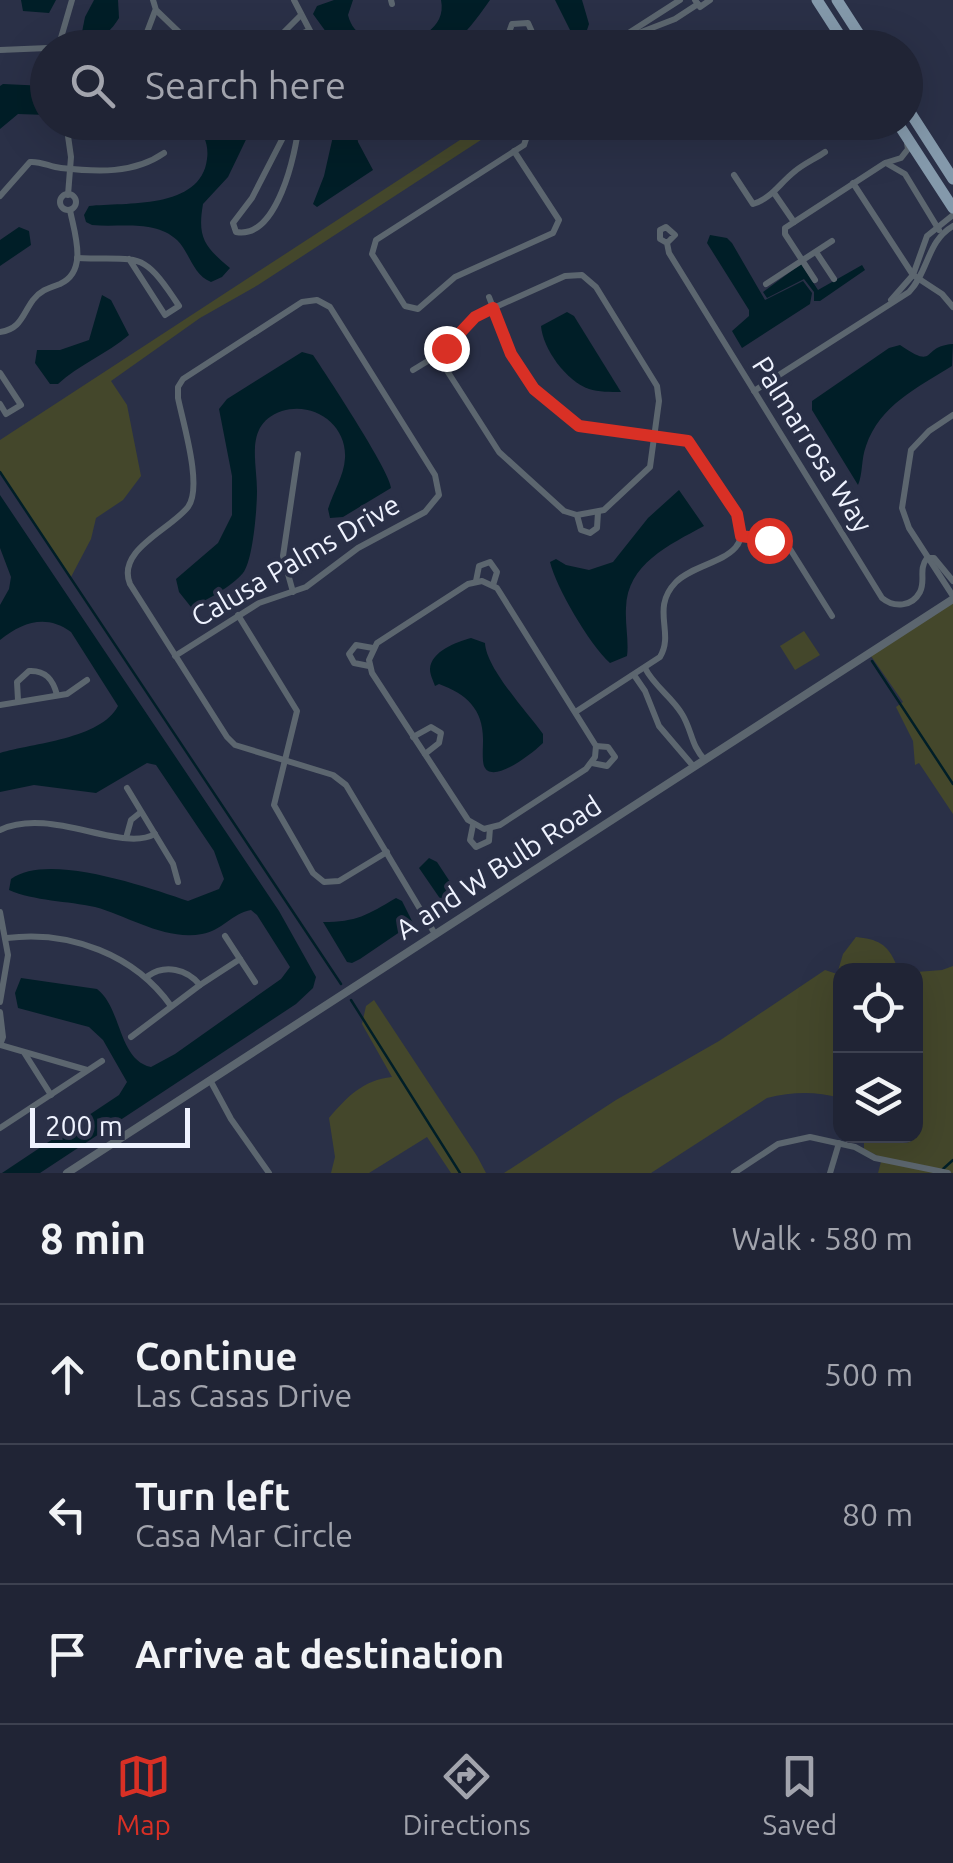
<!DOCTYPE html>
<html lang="en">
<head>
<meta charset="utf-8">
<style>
  :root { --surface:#202435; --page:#282c3d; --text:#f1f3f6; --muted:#a2a4ad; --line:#3d4150; --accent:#d93025 }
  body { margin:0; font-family:Ubuntu,sans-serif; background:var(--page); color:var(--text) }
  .controls { position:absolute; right:30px; bottom:30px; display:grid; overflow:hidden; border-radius:20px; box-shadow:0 10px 40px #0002 }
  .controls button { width:90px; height:90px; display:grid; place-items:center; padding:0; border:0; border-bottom:2px solid var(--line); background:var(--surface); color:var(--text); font:50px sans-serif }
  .scale { position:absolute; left:30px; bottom:25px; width:160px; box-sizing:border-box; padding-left:10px; border:5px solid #eef2fe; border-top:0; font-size:28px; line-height:35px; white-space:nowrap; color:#eef2fe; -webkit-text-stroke:8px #2a3047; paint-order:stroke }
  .stop { position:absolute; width:30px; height:30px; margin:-22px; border:8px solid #d93025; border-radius:50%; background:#fff }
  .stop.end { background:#d93025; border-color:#fff; box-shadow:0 2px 10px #0008 }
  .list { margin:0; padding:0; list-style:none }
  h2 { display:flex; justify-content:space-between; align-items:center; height:130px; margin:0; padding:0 40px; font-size:42px }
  h2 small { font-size:32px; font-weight:400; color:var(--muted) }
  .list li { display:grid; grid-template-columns:65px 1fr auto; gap:30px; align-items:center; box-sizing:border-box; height:140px; padding:0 40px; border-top:2px solid var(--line) }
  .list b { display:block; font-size:38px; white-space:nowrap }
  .list p { margin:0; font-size:32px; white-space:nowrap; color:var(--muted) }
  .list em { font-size:32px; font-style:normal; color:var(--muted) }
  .icon { flex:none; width:55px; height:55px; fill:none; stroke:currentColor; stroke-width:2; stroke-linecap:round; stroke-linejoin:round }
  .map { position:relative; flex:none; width:953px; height:1173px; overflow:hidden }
  .search { position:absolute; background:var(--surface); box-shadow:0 10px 40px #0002; left:30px; right:30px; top:30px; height:110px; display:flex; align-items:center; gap:25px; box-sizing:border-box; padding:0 35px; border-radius:55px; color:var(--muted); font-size:38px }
  .sheet { height:550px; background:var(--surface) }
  nav { display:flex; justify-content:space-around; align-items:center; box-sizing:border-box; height:140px; border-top:2px solid var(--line); background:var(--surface); font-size:28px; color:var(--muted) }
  nav a { display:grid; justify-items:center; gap:5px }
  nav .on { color:var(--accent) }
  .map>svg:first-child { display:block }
  .green { fill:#44472b }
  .water { fill:#001e27 }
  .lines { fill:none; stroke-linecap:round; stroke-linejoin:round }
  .stream { stroke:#001e27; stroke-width:2.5 }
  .minor { stroke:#5c666f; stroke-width:6 }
  .tertiary { stroke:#5c666f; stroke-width:8 }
  .primary { stroke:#8499ab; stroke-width:11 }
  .route { stroke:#d93025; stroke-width:12 }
  .labels { text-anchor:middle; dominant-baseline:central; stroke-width:8; stroke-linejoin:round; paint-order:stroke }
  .street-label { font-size:28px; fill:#eef2fe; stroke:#2a3047 }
</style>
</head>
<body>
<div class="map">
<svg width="953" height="1173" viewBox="0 0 953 1173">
  <rect width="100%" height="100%" fill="#2a3047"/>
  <!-- green -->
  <g class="green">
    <polygon points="486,123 507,123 258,285 200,318 111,381 127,405 141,476 123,500 96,518 91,539 71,577 0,473 0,440"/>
    <polygon points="953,602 953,814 919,763 915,765 913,741 896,707 903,702 871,656"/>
    <polygon points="804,631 820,655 795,670 780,646"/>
    <path d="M856,937C877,939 888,944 896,964L909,970L840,971V1098C815,1091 792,1092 767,1098L651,1173H504L616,1100L719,1041L825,970L837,974L843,954Z"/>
    <polygon points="953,966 953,1173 878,1173 882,1158 864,1149 864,1136 916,1136 916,972 942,970"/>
    <path d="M374,1000L477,1156L486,1173H451L427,1137L369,1173H331L335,1157L329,1118C347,1097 363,1080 392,1077L362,1024L366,1006Z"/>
  </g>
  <!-- water -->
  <g class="water">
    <polygon points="21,0 56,0 49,13 23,11"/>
    <path d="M94,0H118L119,18C110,33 98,43 81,37L85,17Z"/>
    <path d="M334,0H353L348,15C354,39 372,37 391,47H337L313,14L317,6Z"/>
    <path d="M441,0H490C454,51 452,48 392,47C415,42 447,29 441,0Z"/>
    <polygon points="555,0 582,0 589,24 586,33 574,38"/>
    <polygon points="3,84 46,86 47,115 18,114 0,129 0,86"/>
    <polygon points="135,123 120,135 87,134 81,124"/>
    <path d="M194,123H254L228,177L203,204C197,238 205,247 230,268L222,277L211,282C193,275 190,253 177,240C154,219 120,228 92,225L86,222L84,215L89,206C125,202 201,210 207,159C209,145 204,133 194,123Z"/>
    <polygon points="336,123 355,123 358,142 373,170 317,207 313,204 324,176"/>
    <polygon points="19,227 29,231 31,245 0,266 0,240"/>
    <polygon points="710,235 727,238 732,243 765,300 803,281 812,293 810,304 742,348 732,331 749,316 749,310 707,243"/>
    <polygon points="801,264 818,290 862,265 865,270 820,301 814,301 814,292 804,279 767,298 763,292"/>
    <path d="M102,295L111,300L129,335C107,354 78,365 58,384H50L35,363L37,350H60L89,340Z"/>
    <path d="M567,312L574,316L621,392C611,392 598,392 589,389C566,381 543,349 541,326Z"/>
    <path d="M953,344L952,366C917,388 880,405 866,446C861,459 863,474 858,485L812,410V401L889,348L900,345C938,371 920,346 953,344Z"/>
    <path d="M302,352L313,355C326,374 391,473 391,488L343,517L330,518L328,509C333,492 344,476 345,458C347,425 314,401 282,411C244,424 257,461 257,491C257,508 253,561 243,573C232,586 206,601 191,607L179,592L176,579L218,543L232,515V476L219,409L227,399Z"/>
    <path d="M679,490L704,526C669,545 627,564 626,608C625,624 629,642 627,656L610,663C589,644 556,587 550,562L556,559L566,565L589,570L613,562L648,518Z"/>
    <path d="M0,495L279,911L316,977L313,988L296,1004L40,1173H2L119,1095L127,1082L103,1040L89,1027L18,1008L15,993L21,978L97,989C122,1008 118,1060 151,1067L175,1054L281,979L290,967L257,915L251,910C233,913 221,931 202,934C166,941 128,916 95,907C68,901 34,901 9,890L11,879C48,852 146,887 188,901L219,889L224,879L214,851L156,765L147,763L96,793L34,785L0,792V753C33,743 101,739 118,706L71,632C46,614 23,622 0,640V605L9,589L11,577L0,548Z"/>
    <path d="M471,638L485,643C486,668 527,712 543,734V743C534,752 492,786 484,766C482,760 483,748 483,742C484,710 467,694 439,684L435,686C433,680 430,675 430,669C431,651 457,642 471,638Z"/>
    <polygon points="429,858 437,862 456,891 447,902 441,900 419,868"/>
    <path d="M396,898L402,901L413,923L360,959L352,963L347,962L323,922C357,922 367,915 396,898Z"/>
  </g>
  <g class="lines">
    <!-- stream -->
    <g class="stream">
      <polyline points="0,472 341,984"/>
      <polyline points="872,661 953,784"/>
      <polyline points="351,1000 460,1173"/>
      <polyline points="943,1169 953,1160"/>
    </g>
    <!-- minor -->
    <g class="minor">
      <polyline points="153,0 156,10 185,38"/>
      <polyline points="294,0 319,48"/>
      <polyline points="391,0 392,4"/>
      <polyline points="695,0 700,7 710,0"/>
      <polyline points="624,36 680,0"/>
      <polyline points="279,37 300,16"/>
      <polyline points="613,43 675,19 698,4"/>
      <polyline points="58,48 72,0"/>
      <polyline points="141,48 155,11"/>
      <path d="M149,48C184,33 189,46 220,47C236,47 294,38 308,31"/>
      <polyline points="499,48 506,41 512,24 528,23 536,41 529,48"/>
      <polyline points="0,50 48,48"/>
      <polyline points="66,122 71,157 68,195"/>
      <path d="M291,122L252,198L233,223L236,232C277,240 296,154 299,122"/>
      <polyline points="490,123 490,122"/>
      <polyline points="514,151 559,220 553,233 455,277 418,309 405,306 372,254 376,240 524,145 528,133 521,122"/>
      <polyline points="886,163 905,174 939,230"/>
      <path d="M734,175L753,204C772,198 779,184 794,172C803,164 815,159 825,152"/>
      <polyline points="853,183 913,275 942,294 953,307"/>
      <polyline points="774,193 794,222"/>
      <circle cx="68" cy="202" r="8"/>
      <path d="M0,196L30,162C41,161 50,167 61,168C97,172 134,174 164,153"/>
      <path d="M667,243L675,235L666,227L660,230V239L667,243L669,253L882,598C894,608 912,607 920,592C926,580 918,570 927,558"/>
      <polyline points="816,252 834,279"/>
      <path d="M77,258C141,261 141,248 179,306L165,315L129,259"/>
      <polyline points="815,280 785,234 785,228 885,163 901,158 908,149 907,143"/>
      <polyline points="766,284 832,241"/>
      <path d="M489,297L511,354L535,389L576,424L588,428L688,441L737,514C758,561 699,559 676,582C650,609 675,632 660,657L577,711"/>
      <polyline points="891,300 913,275 927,236 953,215"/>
      <path d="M0,332C21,329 22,315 33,300C41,290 49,288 60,284C89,271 74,232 70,210"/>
      <polyline points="413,370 441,353 480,314 565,276 582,275 596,287 657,386 659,401 650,467 604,510 577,515 564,511 499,452 437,355"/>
      <polyline points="0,373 21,405 6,414 0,404"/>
      <path d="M754,391L909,292C929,271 927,241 953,226"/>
      <polyline points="953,415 929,431 911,450 902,508 909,528 953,596"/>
      <polyline points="577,515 581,530 590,533 597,528 598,512"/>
      <polyline points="741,536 779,542 790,549 832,616"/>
      <polyline points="927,558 934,558 953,581"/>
      <polyline points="476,581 479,566 490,562 497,572 493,585"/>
      <polygon points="482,581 497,588 596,746 595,757 586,769 500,825 484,829 468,820 372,673 369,660 377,643 468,584"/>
      <polyline points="293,592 283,556 298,454"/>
      <polyline points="238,615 297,711 274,805 313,873 324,882 339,881 387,852"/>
      <path d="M175,656L259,603L306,587L358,548L425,512L439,495L435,475L330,307L317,300L302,302L183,379L178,387V398C183,423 203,487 188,507C170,530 116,550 130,584L227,737L235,745L333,775L346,785L435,934"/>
      <polyline points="369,666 354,663 349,654 356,645 373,648"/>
      <path d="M645,668C654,686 672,697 682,714C692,730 691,746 705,760"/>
      <polyline points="634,675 645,691 659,726 694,767"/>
      <path d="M18,700L17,682L29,671C45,670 53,679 57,695"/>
      <polyline points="0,705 67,694 87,680"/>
      <polyline points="413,737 431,727 441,733 439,743 425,754"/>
      <polyline points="592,763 607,766 615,757 608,747 596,746"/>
      <polyline points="127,788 173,864 178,882"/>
      <polyline points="473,825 470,840 476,847 489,841 490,828"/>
      <path d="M0,830C50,806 121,853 155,834"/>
      <polyline points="126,838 131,820 141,812"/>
      <polyline points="0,912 8,955 0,1002"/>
      <polyline points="225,936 255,982"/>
      <path d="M7,938C70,930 135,955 171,1006"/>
      <path d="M148,976C165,964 187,969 200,985"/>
      <polyline points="0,1012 3,1037 0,1045"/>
      <polyline points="131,1037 200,985 240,959"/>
      <polyline points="0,1045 87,1070"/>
      <polyline points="25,1054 51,1095"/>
      <polyline points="210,1080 231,1119 269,1173"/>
      <polyline points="0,1128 102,1061"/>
      <polyline points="734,1173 778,1144 810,1137 855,1147 875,1158 948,1173"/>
      <polyline points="830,1173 839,1143"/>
    </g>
    <!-- tertiary -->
    <polyline class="tertiary" points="67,1173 953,599"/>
    <!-- primary -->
    <g class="primary">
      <polyline points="817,0 848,48"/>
      <polyline points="837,0 868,48"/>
      <polyline points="906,106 953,179"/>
      <polyline points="897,122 953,208"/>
    </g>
  </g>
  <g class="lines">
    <!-- route -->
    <polyline class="route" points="446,348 475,317 493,308 511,354 534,389 579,426 688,441 737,514 741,536 769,540"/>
  </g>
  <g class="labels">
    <!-- street labels -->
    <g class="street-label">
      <text transform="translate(813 444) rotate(58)">Palmarrosa Way</text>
      <text transform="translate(295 560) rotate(-30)">Calusa Palms Drive</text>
      <text transform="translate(498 867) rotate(-33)">A and W Bulb Road</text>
    </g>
  </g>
</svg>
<div class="controls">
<button><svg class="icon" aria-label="locate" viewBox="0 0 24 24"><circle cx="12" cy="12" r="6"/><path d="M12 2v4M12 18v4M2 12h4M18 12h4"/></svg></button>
<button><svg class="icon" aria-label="layers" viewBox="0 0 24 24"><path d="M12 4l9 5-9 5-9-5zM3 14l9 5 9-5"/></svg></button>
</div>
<div class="scale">200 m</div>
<div class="stop" style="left:769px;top:540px"></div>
<div class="stop end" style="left:446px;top:348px"></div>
<div class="search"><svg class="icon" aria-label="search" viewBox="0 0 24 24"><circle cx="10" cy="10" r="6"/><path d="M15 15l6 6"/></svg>Search here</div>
</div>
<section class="sheet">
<h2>8 min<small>Walk · 580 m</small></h2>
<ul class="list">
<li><svg class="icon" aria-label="ahead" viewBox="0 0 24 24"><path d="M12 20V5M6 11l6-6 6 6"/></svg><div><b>Continue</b><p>Las Casas Drive</p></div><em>500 m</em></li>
<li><svg class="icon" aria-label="left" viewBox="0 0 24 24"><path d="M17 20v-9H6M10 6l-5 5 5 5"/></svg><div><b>Turn left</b><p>Casa Mar Circle</p></div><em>80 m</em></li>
<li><svg class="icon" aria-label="arrive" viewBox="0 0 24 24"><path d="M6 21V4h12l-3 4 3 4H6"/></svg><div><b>Arrive at destination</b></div></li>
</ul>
</section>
<nav>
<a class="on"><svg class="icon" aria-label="map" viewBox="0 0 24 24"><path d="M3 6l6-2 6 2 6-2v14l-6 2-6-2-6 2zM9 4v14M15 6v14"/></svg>Map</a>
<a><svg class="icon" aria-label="directions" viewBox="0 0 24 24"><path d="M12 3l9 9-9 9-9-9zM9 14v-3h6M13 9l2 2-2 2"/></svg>Directions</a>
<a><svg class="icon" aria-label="saved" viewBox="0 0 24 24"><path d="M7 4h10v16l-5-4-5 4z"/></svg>Saved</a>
</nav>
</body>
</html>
